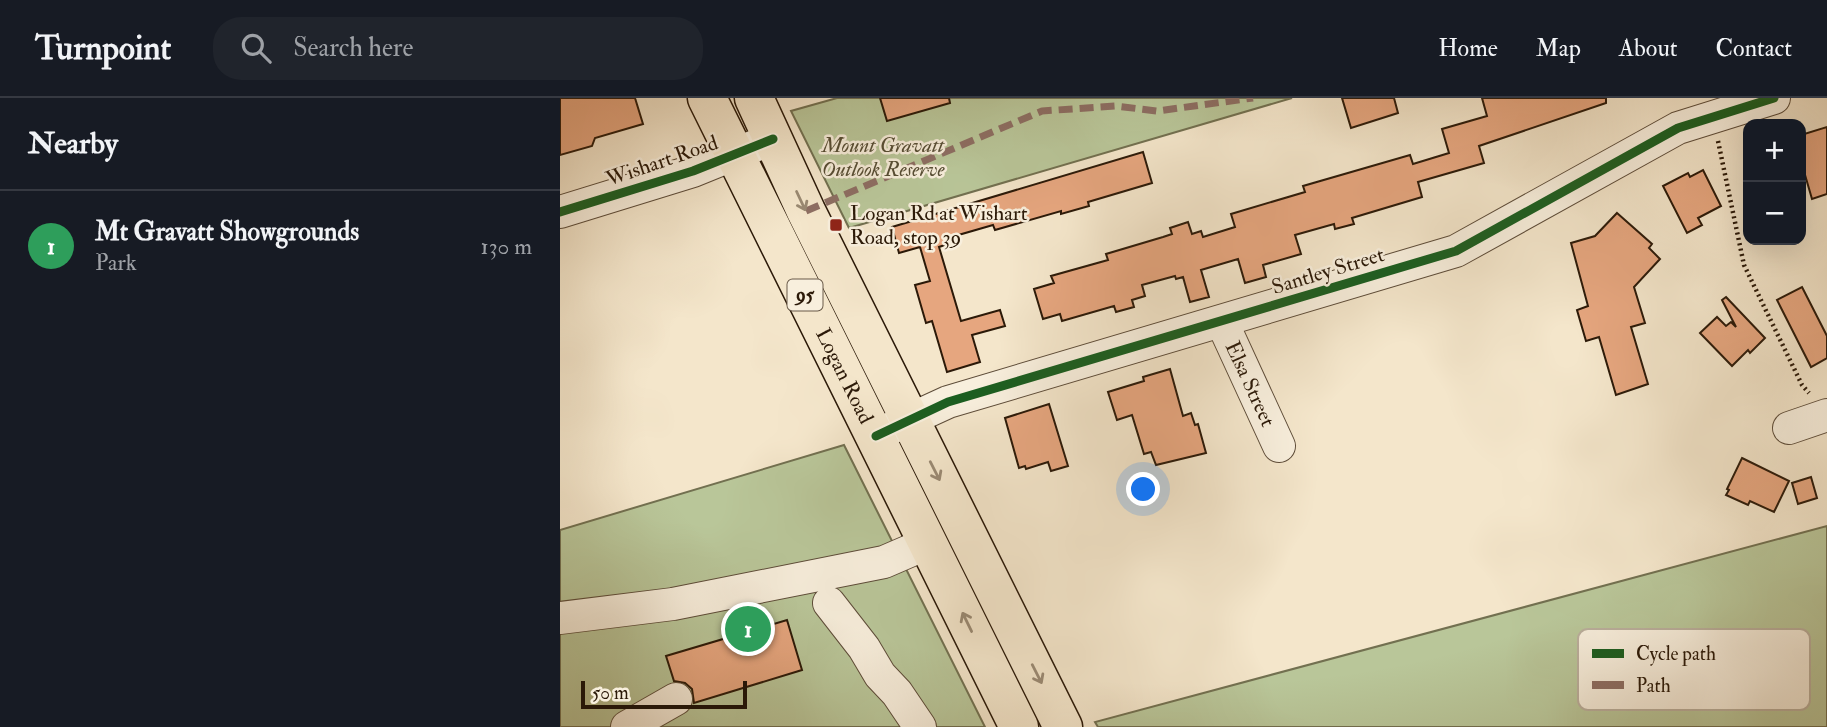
<!DOCTYPE html>
<html lang="en">
<head>
<meta charset="utf-8">
<style>
  :root { --surface:#171b24; --page:#20242c; --text:#f1f3f6; --muted:#9ea1a6; --line:#363941; --accent:#ea580c }
  body { margin:0; font-family:"IM FELL Double Pica",serif; background:var(--page); color:var(--text) }
  .controls { position:absolute; right:21px; top:21px; display:grid; overflow:hidden; border-radius:14px; box-shadow:0 7px 28px #0002 }
  .controls button { width:63px; height:63px; display:grid; place-items:center; padding:0; border:0; border-bottom:2px solid var(--line); background:var(--surface); color:var(--text); font:35px sans-serif }
  .scale { position:absolute; left:21px; bottom:18px; width:166px; box-sizing:border-box; padding-left:7px; border:4px solid #2b1908; border-top:0; font-size:19px; line-height:24px; white-space:nowrap; color:#2b1908; -webkit-text-stroke:5px #f8efdd; paint-order:stroke }
  .you { position:absolute; left:584px; top:392px; width:24px; height:24px; margin:-18px; border:5px solid #fff; border-radius:50%; background:#1a73e8; box-shadow:0 0 0 10px #1a73e833 }
  .badge { display:grid; place-items:center; width:46px; height:46px; border-radius:50%; background:var(--accent); color:#fff; font-size:23px; font-weight:700 }
  .pin { position:absolute; translate:-50% -50%; border:4px solid #fff; box-shadow:0 2px 7px #0006 }
  .list { margin:0; padding:0; list-style:none }
  h2 { display:flex; justify-content:space-between; align-items:center; height:91px; margin:0; padding:0 28px; font-size:30px }
  h2 small { font-size:23px; font-weight:400; color:var(--muted) }
  .list li { display:grid; grid-template-columns:46px 1fr auto; gap:21px; align-items:center; box-sizing:border-box; height:112px; padding:0 28px; border-top:2px solid var(--line) }
  .list b { display:block; font-size:26px; white-space:nowrap }
  .list p { margin:0; font-size:23px; white-space:nowrap; color:var(--muted) }
  .list em { font-size:23px; font-style:normal; color:var(--muted) }
  .icon { flex:none; width:38px; height:38px; fill:none; stroke:currentColor; stroke-width:2; stroke-linecap:round; stroke-linejoin:round }
  .map { position:relative; flex:none; width:1267px; height:629px; overflow:hidden }
  header { display:flex; align-items:center; gap:42px; box-sizing:border-box; height:98px; padding:0 35px; background:var(--surface); border-bottom:2px solid var(--line) }
  header strong { font-size:33px }
  nav { display:flex; gap:38px; margin-inline-start:auto; font-size:24px }
  .search { width:490px; height:63px; background:var(--page); display:flex; align-items:center; gap:18px; box-sizing:border-box; padding:0 24px; border-radius:28px; color:var(--muted); font-size:26px }
  main { display:flex }
  aside { flex:1; background:var(--surface) }
  .map>svg:first-child { display:block }
  .green { fill:#b9c699; stroke:#727050; stroke-width:2 }
  .building { fill:#e6a67f; stroke:#2b1908; stroke-width:2 }
  .lines { fill:none; stroke-linecap:round; stroke-linejoin:round }
  .minor-casing { stroke:#5d4c39; stroke-width:34 }
  .major-casing { stroke:#2b1908; stroke-width:41 }
  .path { stroke:#2b1908; stroke-width:4.5; stroke-dasharray:2 3.5; stroke-linecap:butt }
  .minor { stroke:#f8efdd; stroke-width:32 }
  .major { stroke:#f4e6cb; stroke-width:38 }
  .quiet { stroke:#8d6e63; stroke-width:7; stroke-dasharray:14 7; stroke-linecap:butt }
  .cycleway-casing { stroke:#f8efdd; stroke-width:13 }
  .cycleway { stroke:#1b5e20; stroke-width:9 }
  .oneway { stroke:#9a8a73 }
  .poi-dot { fill:#8f2418; stroke:#f8efdd; stroke-width:2.5 }
  .labels { text-anchor:middle; dominant-baseline:central; stroke-width:5; stroke-linejoin:round; paint-order:stroke }
  .shield { fill:#f8efdd; stroke:#685948; stroke-width:2 }
  .shield-label { font-size:19px; font-weight:bold; fill:#2b1908 }
  .park-label { font-size:21px; font-style:italic; fill:#564d34; stroke:#f8efdd }
  .street-label { font-size:21px; fill:#2b1908; stroke:#f8efdd }
  .poi-label { font-size:21px; fill:#2b1908; stroke:#f8efdd; text-anchor:start }
  .key { fill:#f8efdd; stroke:#baaf9d; stroke-width:2 }
  .key-label { font-size:19px; fill:#2b1908 }
</style>
</head>
<body>
<header>
<strong>Turnpoint</strong>
<div class="search"><svg class="icon" aria-label="search" viewBox="0 0 24 24"><circle cx="10" cy="10" r="6"/><path d="M15 15l6 6"/></svg>Search here</div>
<nav><a>Home</a><a>Map</a><a>About</a><a>Contact</a></nav>
</header>
<main>
<aside>
<h2>Nearby<small></small></h2>
<ul class="list">
<li><span class="badge" style="background:#2e9e5b">1</span><div><b>Mt Gravatt Showgrounds</b><p>Park</p></div><em>130 m</em></li>
</ul>
</aside>
<div class="map">
<svg width="1267" height="629" viewBox="0 0 1267 629">
  <rect width="100%" height="100%" fill="#f4e6cb"/>
  <filter id="stains"><feTurbulence type="fractalNoise" baseFrequency=".00286" numOctaves="4"/><feColorMatrix values="0 0 0 0 .2 0 0 0 0 .09 0 0 0 0 .02 0 0 0 .5 -.17"/></filter>
  <radialGradient id="worn" r=".72"><stop offset=".6" stop-color="#630" stop-opacity="0"/><stop offset="1" stop-color="#630" stop-opacity=".3"/></radialGradient>
  <!-- green -->
  <g class="green">
    <polygon points="277,0 732,0 289,130 231,13"/>
    <polygon points="284,347 425,629 0,629 0,432"/>
    <polygon points="1267,428 1267,629 538,629 535,624"/>
  </g>
  <!-- building -->
  <g class="building">
    <polygon points="0,0 75,0 83,26 35,40 32,48 0,57"/>
    <polygon points="320,0 389,0 390,5 327,23"/>
    <polygon points="782,0 834,0 838,15 791,30"/>
    <polygon points="922,0 1046,0 1046,5 919,48 924,65 858,84 862,99 792,120 794,126 775,131 774,126 735,137 741,156 703,167 706,179 685,185 678,161 641,172 649,199 630,204 623,179 616,181 615,178 582,187 585,198 572,202 574,209 556,214 554,208 502,223 500,216 483,221 474,191 494,185 491,178 548,162 546,156 603,139 612,136 610,130 628,124 632,136 641,133 643,139 675,129 671,116 745,94 743,88 850,57 853,66 889,55 882,31 927,18"/>
    <polygon points="1267,29 1267,96 1252,101 1241,63 1241,37"/>
    <polygon points="583,54 592,85 528,104 529,108 501,116 501,113 435,132 433,127 395,138 397,143 379,149 401,223 440,212 445,228 412,237 420,264 387,274 372,223 366,225 355,187 370,183 360,149 339,155 332,129"/>
    <polygon points="1143,72 1161,108 1138,120 1142,127 1127,135 1103,88 1128,75 1130,79"/>
    <polygon points="1057,115 1092,146 1089,150 1100,161 1074,189 1085,225 1071,229 1088,286 1056,297 1039,239 1026,243 1017,212 1028,208 1011,145 1035,138"/>
    <polygon points="1242,189 1267,238 1267,260 1251,269 1217,202"/>
    <polygon points="1166,199 1205,240 1190,255 1188,252 1172,268 1140,235 1157,219 1166,228 1171,224 1176,229 1162,202"/>
    <polygon points="610,271 623,318 631,315 635,327 638,326 646,355 596,367 591,354 584,356 572,317 557,322 548,294 584,283 583,279"/>
    <polygon points="489,306 508,368 491,373 488,364 466,371 465,368 459,370 445,320"/>
    <polygon points="1182,360 1229,383 1214,414 1190,403 1188,407 1166,397 1169,392 1167,391"/>
    <polygon points="1251,379 1257,400 1238,406 1232,385"/>
    <polygon points="227,522 242,572 134,605 132,591 125,585 114,583 106,558"/>
  </g>
  <g class="lines">
    <defs>
      <g id="minor">
        <polyline points="0,114 133,73 197,47"/>
        <path id="s1" d="M662,224L719,348"/>
        <polyline points="1229,330 1267,317"/>
        <polyline points="327,332 388,304 896,153 1118,30 1214,0"/>
        <polyline points="269,505 304,550 320,577 337,595 360,629"/>
        <polyline points="0,520 113,506 324,464 368,445"/>
        <polyline points="67,629 116,601"/>
      </g>
      <g id="major">
        <path id="s2" d="M147,0L459,629"/>
        <polyline points="194,0 246,113 503,629"/>
      </g>
    </defs>
    <!-- minor casing -->
    <use href="#minor" class="minor-casing"/>
    <!-- major casing -->
    <use href="#major" class="major-casing"/>
    <!-- path -->
    <polyline class="path" points="1158,43 1184,167 1242,287 1249,295"/>
    <!-- minor -->
    <use href="#minor" class="minor"/>
    <!-- major -->
    <use href="#major" class="major"/>
    <!-- quiet -->
    <polyline class="quiet" points="246,113 482,13 556,8 597,13 693,0"/>
    <defs>
      <g id="cycleway">
        <polyline points="0,114 133,73 213,41"/>
        <polyline points="316,338 388,304 896,153 1118,30 1214,0"/>
      </g>
    </defs>
    <!-- cycleway casing -->
    <use href="#cycleway" class="cycleway-casing"/>
    <!-- cycleway -->
    <use href="#cycleway" class="cycleway"/>
  </g>
  <!-- one-way arrows -->
  <defs><path id="oneway-shaft" d="M-6 0H5M1.5-3L5.5 0L1.5 3" fill="none" stroke-width="1.6" stroke-linecap="round" stroke-linejoin="round" transform="scale(1.75)"/></defs>
  <g class="oneway">
    <use href="#oneway-shaft" transform="translate(241 103) rotate(65)"/>
    <use href="#oneway-shaft" transform="translate(375 373) rotate(63)"/>
    <use href="#oneway-shaft" transform="translate(407 524) rotate(-116)"/>
    <use href="#oneway-shaft" transform="translate(477 576) rotate(63)"/>
  </g>
  <!-- markers -->
  <rect class="poi-dot" x="269" y="120" width="14" height="14" rx="3.5"/>
  <g class="labels">
    <!-- shield labels -->
    <rect class="shield" x="227.5" y="181.5" width="35" height="31" rx="5"/>
    <g class="shield-label">
      <text x="245" y="197">95</text>
    </g>
    <!-- park labels -->
    <g class="park-label">
      <text x="323" y="47">Mount Gravatt<tspan x="323" dy="24">Outlook Reserve</tspan></text>
    </g>
    <!-- street labels -->
    <g class="street-label">
      <text transform="translate(102 63) rotate(-19)">Wishart Road</text>
      <text transform="translate(768 173) rotate(-17)">Santley Street</text>
      <text stroke="none"><textPath href="#s2" startOffset="310">Logan Road</textPath></text>
      <text stroke="none"><textPath href="#s1" startOffset="68">Elsa Street</textPath></text>
    </g>
    <!-- poi labels -->
    <g class="poi-label">
      <text x="290" y="115">Logan Rd at Wishart<tspan x="290" dy="24">Road, stop 39</tspan></text>
    </g>
  </g>
  <!-- legend -->
  <rect x="1018" y="531" width="232" height="81" rx="10" class="key"/>
  <rect x="1032" y="551" width="32" height="9" fill="#1b5e20"/>
  <rect x="1032" y="583" width="32" height="8" fill="#8d6e63"/>
  <g class="key-label">
    <text x="1076" y="562">Cycle path</text>
    <text x="1076" y="594">Path</text>
  </g>
  <rect width="100%" height="100%" filter="url(#stains)"/>
  <rect width="100%" height="100%" fill="url(#worn)"/>
</svg>
<div class="controls">
<button>+</button>
<button>−</button>
</div>
<div class="scale">50 m</div>
<div class="you"></div>
<div class="pin badge" style="left:188px;top:531px;background:#2e9e5b">1</div>
</div>
</main>
</body>
</html>
